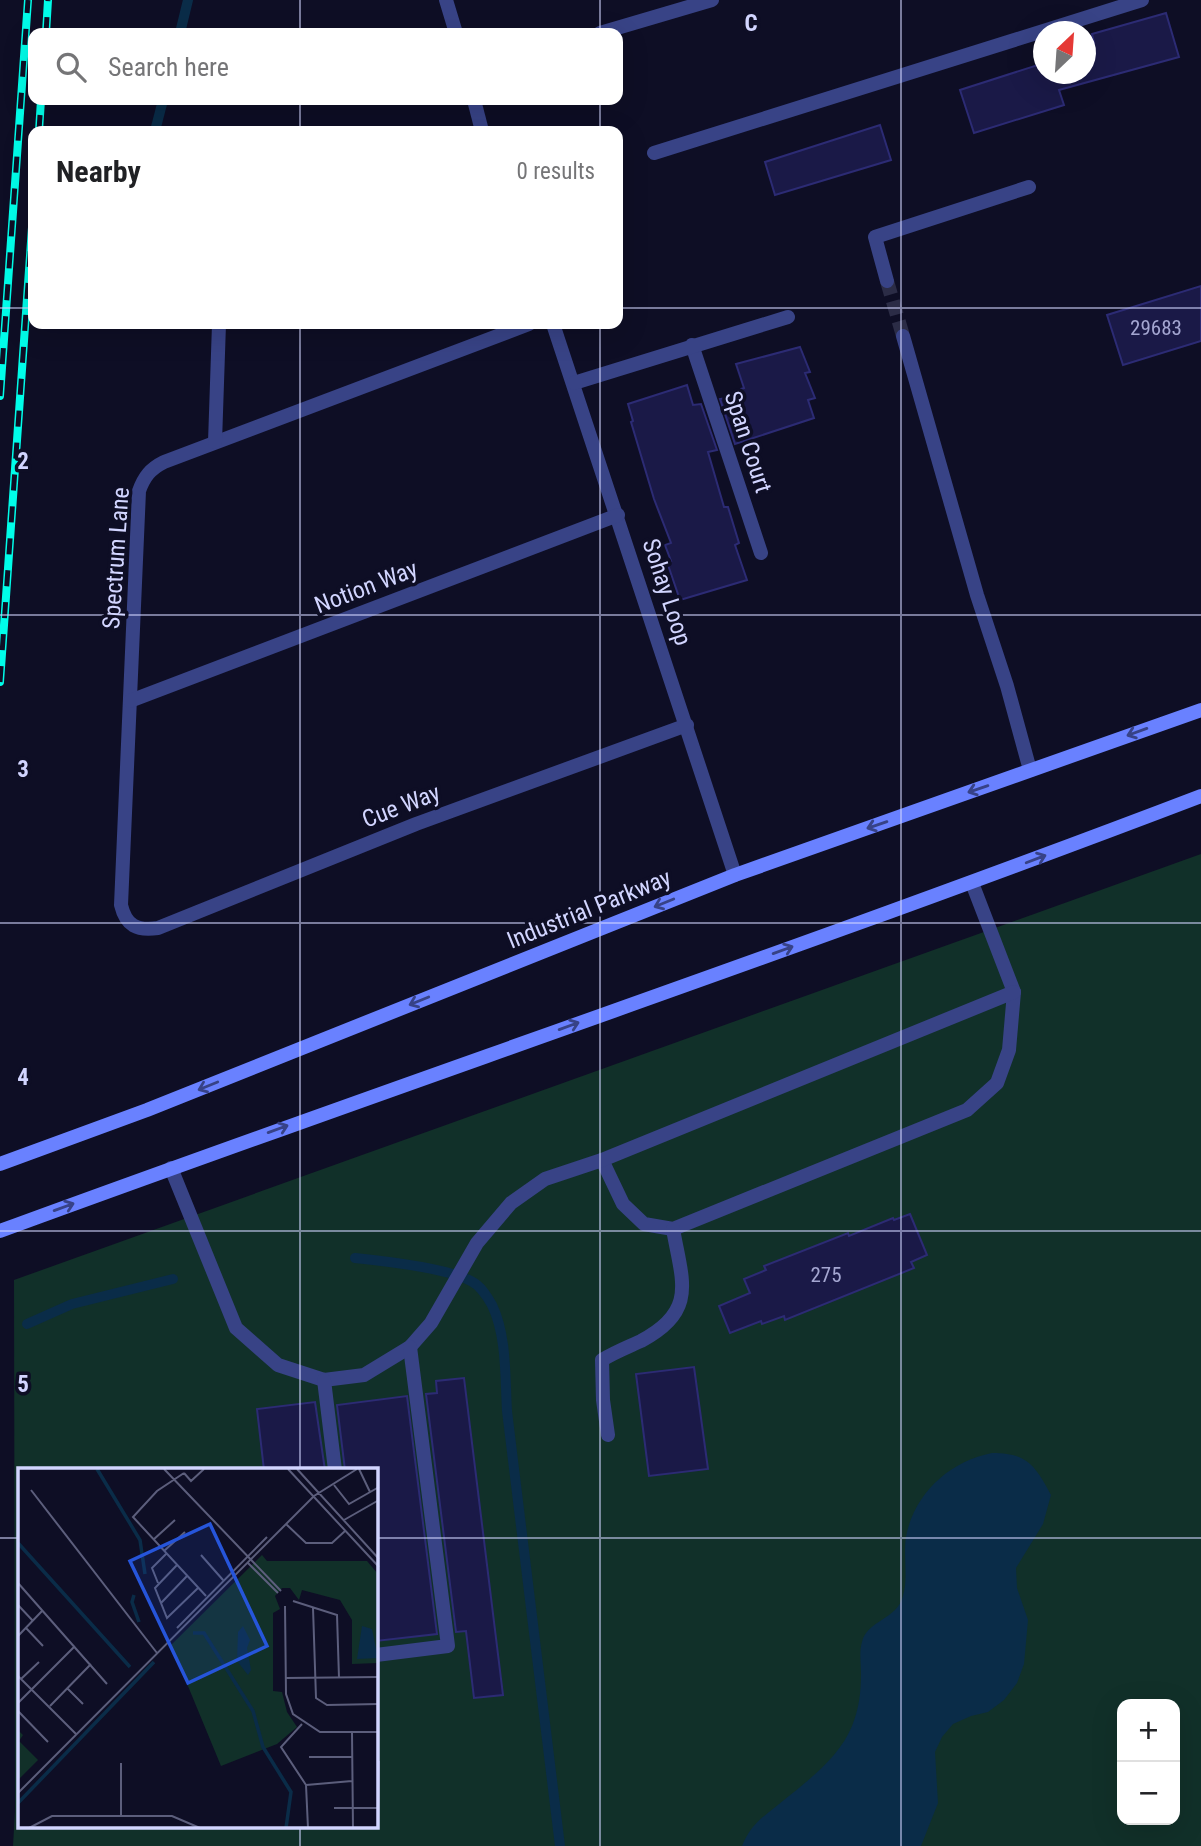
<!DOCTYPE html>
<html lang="en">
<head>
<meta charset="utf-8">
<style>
  :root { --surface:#fff; --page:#f6f6f6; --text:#202124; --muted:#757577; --line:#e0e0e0 }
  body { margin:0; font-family:"Roboto Condensed",sans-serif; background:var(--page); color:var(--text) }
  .controls { position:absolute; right:21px; bottom:21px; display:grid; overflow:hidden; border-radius:14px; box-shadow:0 7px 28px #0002 }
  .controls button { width:63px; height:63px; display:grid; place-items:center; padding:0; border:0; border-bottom:2px solid var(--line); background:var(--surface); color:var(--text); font:35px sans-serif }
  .compass { position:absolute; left:1033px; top:21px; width:63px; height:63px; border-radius:50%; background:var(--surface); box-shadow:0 7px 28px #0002; rotate:25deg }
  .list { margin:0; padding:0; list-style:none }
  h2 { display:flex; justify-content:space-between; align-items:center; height:91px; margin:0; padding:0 28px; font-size:30px }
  h2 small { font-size:23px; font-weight:400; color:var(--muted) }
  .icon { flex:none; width:38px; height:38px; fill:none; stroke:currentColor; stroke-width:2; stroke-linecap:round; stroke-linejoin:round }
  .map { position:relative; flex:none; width:1201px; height:1846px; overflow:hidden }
  .search { position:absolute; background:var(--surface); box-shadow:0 7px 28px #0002; left:28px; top:28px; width:595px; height:77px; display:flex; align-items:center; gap:18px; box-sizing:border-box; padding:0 24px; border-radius:14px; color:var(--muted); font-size:26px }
  .panel { position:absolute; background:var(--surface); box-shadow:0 7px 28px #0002; left:28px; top:126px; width:595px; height:203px; border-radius:14px }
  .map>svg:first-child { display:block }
  .green { fill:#113029; fill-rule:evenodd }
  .water { fill:#0a2c48 }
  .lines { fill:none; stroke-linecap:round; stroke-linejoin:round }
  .stream { stroke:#0a2c48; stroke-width:10 }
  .building { fill:#1a1947; stroke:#2c2b74; stroke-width:2 }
  .minor-tunnel { stroke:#2b2c46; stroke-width:14; stroke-dasharray:14 7; stroke-linecap:butt }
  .service { stroke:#384386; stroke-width:14 }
  .minor { stroke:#384386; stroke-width:14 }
  .secondary { stroke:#6981ff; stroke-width:14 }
  .rail-casing { stroke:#00fde9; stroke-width:8 }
  .rail { stroke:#0e0e25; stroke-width:5; stroke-dasharray:16; stroke-linecap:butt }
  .oneway { stroke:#374287 }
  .grid { fill:none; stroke:#d2d5ff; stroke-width:2; stroke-opacity:0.55 }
  .labels { text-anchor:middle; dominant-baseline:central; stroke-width:7; stroke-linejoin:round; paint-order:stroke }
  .number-label { font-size:21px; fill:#a4a6d1 }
  .street-label { font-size:24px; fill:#d2d5ff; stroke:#0e0e25 }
  .inset-river { fill:none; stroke:#0a2c48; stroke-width:3.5 }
  .inset-road { fill:none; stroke:#5c5e7c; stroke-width:2 }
  .view { fill:#2655da; fill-opacity:0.15; stroke:#2655da; stroke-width:3.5 }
  .inset-edge { fill:none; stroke:#d2d5ff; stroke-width:3.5 }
  .grid-label { font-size:23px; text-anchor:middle; font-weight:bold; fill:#d2d5ff; stroke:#0e0e25; stroke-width:7; stroke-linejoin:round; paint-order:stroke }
</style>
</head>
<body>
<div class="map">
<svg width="1201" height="1846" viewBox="0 0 1201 1846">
  <rect width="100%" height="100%" fill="#0e0e25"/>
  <!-- green -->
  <path class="green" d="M1201,854V1846H13L15,1811L14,1280ZM19,1470H376V1827H19ZM1122,1704H1175V1820H1122Z"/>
  <!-- water -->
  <path class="water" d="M992,1453C1027,1453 1035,1465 1051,1495L1043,1524L1016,1568L1017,1588L1028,1620L1024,1664L1017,1683L1004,1700L988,1712L971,1716L953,1724L942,1737L935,1752L938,1803L921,1846H742C752,1822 765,1816 784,1800C809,1780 840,1756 852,1726C859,1709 861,1692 861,1674C861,1663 859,1652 862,1642C867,1620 897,1620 903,1596C909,1576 902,1553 907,1532C917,1491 951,1461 992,1453Z"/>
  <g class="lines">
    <!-- stream -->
    <g class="stream">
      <polyline points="180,33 188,0"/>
      <polyline points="155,131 163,100"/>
      <path d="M355,1258C384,1261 447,1268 471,1281C481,1286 487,1296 492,1305C507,1336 505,1378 507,1411L560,1846"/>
      <polyline points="27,1324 72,1304 173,1279"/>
    </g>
  </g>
  <!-- building -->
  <g class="building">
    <polygon points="1166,13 1179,57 1059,90 1064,105 974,133 960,90 1044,63 1044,74 1086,74 1086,46 1094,43 1092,34"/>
    <polygon points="880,125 891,160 775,195 765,162"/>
    <polygon points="1201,286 1201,341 1123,365 1107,315"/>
    <polygon points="800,347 810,372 805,373 815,398 808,400 814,418 735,444 720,399 743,395 741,389 744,388 736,364"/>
    <polygon points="687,385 693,405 701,404 717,450 708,452 724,507 728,507 739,543 735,545 747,580 680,600 667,562 671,561 665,545 671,543 654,499 631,422 633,421 628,404"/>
    <polygon points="910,1214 927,1255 911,1262 914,1268 785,1320 784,1316 762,1324 761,1321 730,1333 719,1306 750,1293 744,1279 766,1270 764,1266 848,1233 849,1236 893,1218 894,1220"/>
    <polygon points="694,1367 708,1469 649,1476 636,1374"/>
    <polygon points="464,1378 503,1695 474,1698 466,1631 456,1632 426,1394 437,1393 436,1381"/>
    <polygon points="407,1396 437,1634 376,1641 376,1470 345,1470 337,1405"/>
    <polygon points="315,1402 325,1470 264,1470 257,1409"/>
  </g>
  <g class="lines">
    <!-- minor-tunnel -->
    <polyline class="minor-tunnel" points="887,281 903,336"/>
    <!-- service -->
    <g class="service">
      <polyline points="654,153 1142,0"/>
      <polyline points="602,1160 623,1204 644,1224 673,1229 967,1110 997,1083 1009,1050 1014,992 972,883"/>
      <polyline points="171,1168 236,1328 278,1365 324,1380 364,1375 410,1347 431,1323 477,1243 511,1203 545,1179 602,1160 1014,992"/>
      <polyline points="324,1380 335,1470"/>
      <path d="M608,1435L603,1400L602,1360C615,1352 628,1347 641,1341C698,1311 682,1281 673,1229"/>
      <polyline points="376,1655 448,1646 410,1347"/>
    </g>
    <!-- minor -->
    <g class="minor">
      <polyline points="446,0 456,33"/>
      <polyline points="600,33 712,0"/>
      <polyline points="474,100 482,131"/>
      <polyline points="887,281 875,237 1029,187"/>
      <path d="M529,324L164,462C150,469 144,477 139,491L121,905C126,926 137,931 158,928L416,824L687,725"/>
      <polyline points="553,324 735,875"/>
      <polyline points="903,336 977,595 1007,686 1030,770"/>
      <polyline points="692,345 761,553"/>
      <polyline points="574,383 788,317"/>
      <polyline points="215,442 219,324"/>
      <polyline points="130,701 618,515"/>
    </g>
    <!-- secondary -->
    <g class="secondary">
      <polyline points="0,1164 147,1110 735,875 1201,710"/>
      <path d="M0,1231C400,1084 803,948 1201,796"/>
    </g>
    <defs>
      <g id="rail">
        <polyline points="46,33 48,0"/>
        <polyline points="39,131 41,100"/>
        <polyline points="0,396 28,0"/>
        <polyline points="0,682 33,213"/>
      </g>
    </defs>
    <!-- rail casing -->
    <use href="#rail" class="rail-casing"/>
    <!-- rail -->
    <use href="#rail" class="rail"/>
  </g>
  <!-- one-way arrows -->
  <defs><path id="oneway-shaft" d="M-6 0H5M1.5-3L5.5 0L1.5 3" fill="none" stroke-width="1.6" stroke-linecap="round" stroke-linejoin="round" transform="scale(1.75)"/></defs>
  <g class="oneway">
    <use href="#oneway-shaft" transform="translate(1137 732) rotate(160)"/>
    <use href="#oneway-shaft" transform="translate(978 789) rotate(161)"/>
    <use href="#oneway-shaft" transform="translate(877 825) rotate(161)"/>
    <use href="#oneway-shaft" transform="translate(1036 859) rotate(-21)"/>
    <use href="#oneway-shaft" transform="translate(664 903) rotate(158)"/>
    <use href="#oneway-shaft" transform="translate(783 950) rotate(-20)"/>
    <use href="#oneway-shaft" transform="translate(419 1001) rotate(158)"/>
    <use href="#oneway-shaft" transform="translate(569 1026) rotate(-20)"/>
    <use href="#oneway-shaft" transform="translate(208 1086) rotate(158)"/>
    <use href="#oneway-shaft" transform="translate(278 1129) rotate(-20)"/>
    <use href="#oneway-shaft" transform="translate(64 1207) rotate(-20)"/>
  </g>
  <!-- grid -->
  <path class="grid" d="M300,0V33M600,0V33M901,0V1846M300,100V131M600,100V131M0,308H33M618,308H1201M300,324V1470M600,324V1846M0,615H1201M0,923H1201M0,1231H1201M0,1538H19M376,1538H1201M300,1827V1846"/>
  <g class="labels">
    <!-- number labels -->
    <g class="number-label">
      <text x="1156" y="328">29683</text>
      <text x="826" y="1275">275</text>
    </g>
    <!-- street labels -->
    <g class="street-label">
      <text transform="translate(748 442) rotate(72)">Span Court</text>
      <text transform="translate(116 558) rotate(-86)">Spectrum Lane</text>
      <text transform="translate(366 587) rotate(-21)">Notion Way</text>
      <text transform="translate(667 592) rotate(72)">Sohay Loop</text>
      <text transform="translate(401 806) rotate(-21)">Cue Way</text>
      <text transform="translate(589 909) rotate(-22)">Industrial Parkway</text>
    </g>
  </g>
  <!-- overview -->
  <g transform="translate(18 1468)">
    <rect width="360" height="360" fill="#0e0e25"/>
    <path d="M244,87L249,93H349L360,106V195L334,196V152L322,132L284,122L281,132L272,120H264L257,128L262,141L255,145V223L264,224L269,244L279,259L259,276L203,298L153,177ZM0,262L5,267L1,273L20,292L0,312Z" fill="#113029"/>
    <path d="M225,158L232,172L229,180L233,202L230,207L219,193L220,164ZM344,158L354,161L360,190L339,191Z" fill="#0a2c48"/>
    <path class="inset-river" d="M79,1L122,72L127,106M0,75L112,199M116,127L114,134L121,154M175,165H186L235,243L245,279L273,324L268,360M0,335L136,194"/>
    <path class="inset-road" d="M146,1L263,123M270,1L361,99M279,1L361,91M341,1L352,24M166,5L139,23L115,49L188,128M166,5L173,13L186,1M316,17L331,36L361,19M13,22L139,185M326,52L361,32M268,56L288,75H314L327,63M135,72L157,52M146,83L167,64M183,87L205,112M229,94L260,125M159,97L137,120L149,150L180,120M0,115L89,216M140,115L134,100L148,86M275,133L319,147L321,210M143,135L169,108M0,137L15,153M267,138L268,226L275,246L302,264H361M295,140L298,230L309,237L361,236M8,160L25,178M159,160L249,69M0,168L25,142M0,208L58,266M268,210L361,209M3,211L21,194M50,221L65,236M0,235L57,178M32,238L73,196M0,243L30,274M284,256L263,279L288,317L290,360M334,265L335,360M291,289H334M288,317L334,313M0,325L296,28L339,1M316,340H360M103,348V295M11,360L34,348H154L182,360M360,360L361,293"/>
    <path class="view" d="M192,56L249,178L170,215L112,93Z"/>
    <rect width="360" height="360" class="inset-edge"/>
  </g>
  <g class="grid-label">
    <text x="751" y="31">C</text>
    <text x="23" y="469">2</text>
    <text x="23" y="777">3</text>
    <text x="23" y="1085">4</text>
    <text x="23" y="1392">5</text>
  </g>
</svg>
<div class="controls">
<button>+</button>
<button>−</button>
</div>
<svg class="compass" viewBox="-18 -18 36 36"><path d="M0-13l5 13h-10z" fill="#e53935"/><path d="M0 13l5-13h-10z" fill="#757577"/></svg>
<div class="search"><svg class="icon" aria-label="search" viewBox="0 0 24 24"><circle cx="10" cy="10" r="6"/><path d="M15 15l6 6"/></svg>Search here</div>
<section class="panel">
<h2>Nearby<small>0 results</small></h2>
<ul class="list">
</ul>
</section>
</div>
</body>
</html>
